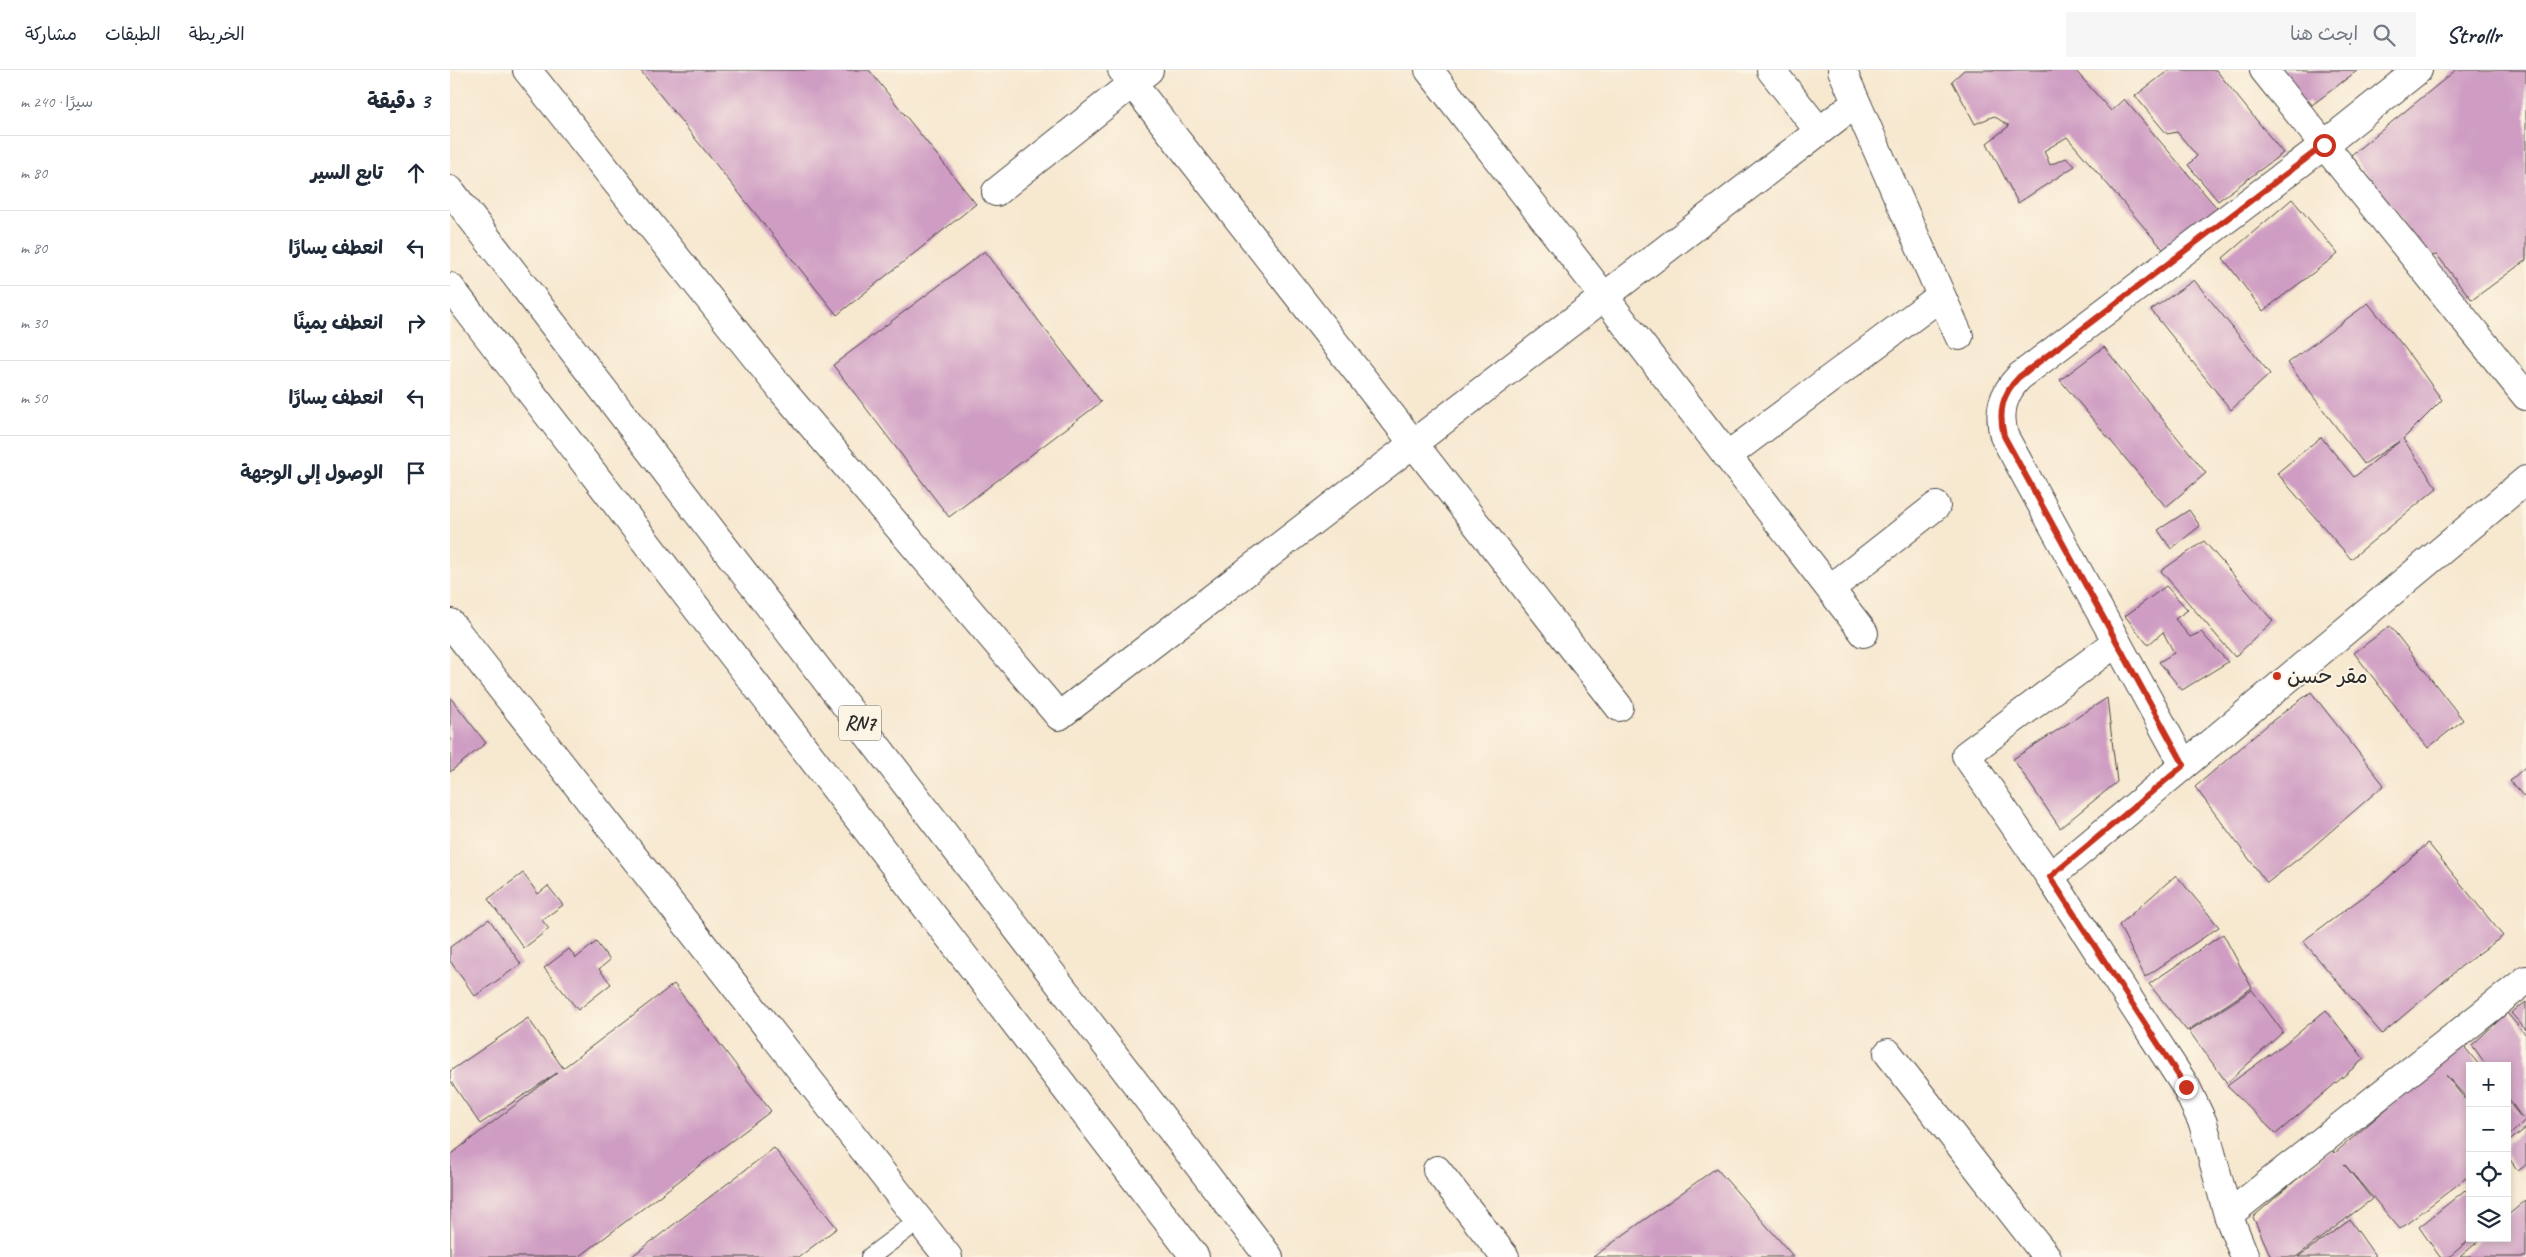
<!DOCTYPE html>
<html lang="ar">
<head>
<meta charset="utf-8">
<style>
  :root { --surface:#fff; --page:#f6f6f7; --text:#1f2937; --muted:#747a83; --line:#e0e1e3 }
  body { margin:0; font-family:Caveat,"Playpen Sans Arabic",sans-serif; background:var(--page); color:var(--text); direction:rtl }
  .controls { position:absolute; right:15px; bottom:15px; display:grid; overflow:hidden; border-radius:0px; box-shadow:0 2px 8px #0003 }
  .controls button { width:45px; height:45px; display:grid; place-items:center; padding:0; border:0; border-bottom:1px solid var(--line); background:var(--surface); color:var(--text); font:25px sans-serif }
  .stop { position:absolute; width:15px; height:15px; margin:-11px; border:4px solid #c8321e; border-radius:50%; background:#fff }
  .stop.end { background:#c8321e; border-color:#fff; box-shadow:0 1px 5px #0008 }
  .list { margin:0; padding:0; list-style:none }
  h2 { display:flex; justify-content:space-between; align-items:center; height:65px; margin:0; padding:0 20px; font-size:21px }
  h2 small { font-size:16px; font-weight:400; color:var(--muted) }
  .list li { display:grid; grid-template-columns:32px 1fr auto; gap:15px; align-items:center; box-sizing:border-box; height:75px; padding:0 20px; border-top:1px solid var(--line) }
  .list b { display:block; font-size:19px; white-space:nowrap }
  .list em { font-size:16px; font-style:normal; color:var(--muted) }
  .icon { flex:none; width:28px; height:28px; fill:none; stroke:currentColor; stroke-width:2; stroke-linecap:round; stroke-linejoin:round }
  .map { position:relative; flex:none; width:2076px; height:1187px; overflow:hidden; direction:ltr }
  header { display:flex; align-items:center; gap:30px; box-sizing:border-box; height:70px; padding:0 25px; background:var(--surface); border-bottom:1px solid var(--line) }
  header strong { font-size:24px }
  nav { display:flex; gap:28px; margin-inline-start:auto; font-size:18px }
  .search { width:350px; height:45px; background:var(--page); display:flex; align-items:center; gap:12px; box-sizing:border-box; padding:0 18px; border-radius:0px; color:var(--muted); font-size:19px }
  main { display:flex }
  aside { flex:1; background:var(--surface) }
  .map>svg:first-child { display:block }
  .building { fill:#cf9dc3 }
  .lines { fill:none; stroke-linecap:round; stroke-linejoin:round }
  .lane-casing { stroke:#4a4744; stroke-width:20 }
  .street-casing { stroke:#4a4744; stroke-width:30 }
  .highway-casing { stroke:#4a4744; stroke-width:30 }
  .lane { stroke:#fff; stroke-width:18 }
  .street { stroke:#fff; stroke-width:28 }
  .highway { stroke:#fff; stroke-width:28 }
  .route { stroke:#c8321e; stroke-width:6 }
  .poi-dot { fill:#c8321e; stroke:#fcf5e5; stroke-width:2 }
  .labels { text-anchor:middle; stroke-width:4; stroke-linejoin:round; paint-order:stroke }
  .shield { fill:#fcf5e5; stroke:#6a6863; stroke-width:1 }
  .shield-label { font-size:20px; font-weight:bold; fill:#2b2b2b }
  .poi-label { font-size:21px; fill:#2b2b2b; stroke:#fcf5e5; text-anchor:start }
</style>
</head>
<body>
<header>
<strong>Strollr</strong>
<div class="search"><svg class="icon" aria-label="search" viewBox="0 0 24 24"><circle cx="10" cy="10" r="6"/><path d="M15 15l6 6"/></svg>ابحث هنا</div>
<nav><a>الخريطة</a><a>الطبقات</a><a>مشاركة</a></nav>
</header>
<main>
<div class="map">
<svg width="2076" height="1187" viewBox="0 0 2076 1187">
  <rect width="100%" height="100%" fill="#fcf5e5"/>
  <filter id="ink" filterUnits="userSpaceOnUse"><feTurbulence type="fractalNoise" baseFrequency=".02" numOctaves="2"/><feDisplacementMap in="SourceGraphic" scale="10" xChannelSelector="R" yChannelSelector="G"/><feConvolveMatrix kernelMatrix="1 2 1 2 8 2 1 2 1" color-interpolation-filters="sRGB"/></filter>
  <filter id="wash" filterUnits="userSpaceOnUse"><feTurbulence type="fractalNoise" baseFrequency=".0096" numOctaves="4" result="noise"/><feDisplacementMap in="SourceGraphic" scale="20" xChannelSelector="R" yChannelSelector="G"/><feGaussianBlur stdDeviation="1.12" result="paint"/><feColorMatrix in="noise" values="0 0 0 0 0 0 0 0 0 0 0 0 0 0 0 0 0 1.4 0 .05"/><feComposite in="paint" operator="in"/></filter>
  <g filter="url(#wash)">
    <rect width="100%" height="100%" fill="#f7e8d0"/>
    <g id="blocks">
      <path class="building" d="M190 0H419L526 134 387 245Z
        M1514 0H1625L1661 41 1674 29 1772 144 1717 184 1617 67 1594 81 1600 95 1616 88 1625 96 1568 133 1537 73 1559 56 1544 46 1525 54 1502 11Z
        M1719 0H1766L1833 83 1768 131 1738 95 1747 86 1727 62 1717 64 1685 26Z
        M1826 0H1908L1862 35 1859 31 1853 35Z
        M2006 0H2076V190L2022 230 1987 185 1979 186 1948 156 1954 152 1901 85Z
        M1842 129 1888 184 1813 241 1773 188Z
        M535 181 651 332 499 447 383 295Z
        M1744 210 1820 304 1781 340 1701 240Z
        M1918 233 1954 277 1992 330 1953 369 1987 418 1901 489 1827 403 1871 367 1904 407 1950 371 1914 394 1838 293Z
        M1654 277 1756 403 1716 437 1610 310Z
        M1739 440 1750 456 1721 479 1708 460Z
        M1754 471 1823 551 1785 587 1711 501Z
        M1716 516 1738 540 1725 549 1740 567 1751 562 1778 592 1732 620 1709 592 1724 583 1713 562 1698 575 1675 546Z
        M1940 556 2013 650 1978 678 1904 583Z
        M1861 622 1934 715 1857 782 1817 813 1745 717 1822 651Z
        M0 627 36 673 0 702Z
        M1657 628 1667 712 1610 758 1563 689Z
        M2076 696V729L2060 711Z
        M1978 773 2053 866 2013 895 1932 964 1853 871 1936 810Z
        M73 803 88 824 98 816 113 835 92 850 99 859 74 878 38 829Z
        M1726 805 1769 857 1695 907 1669 855Z
        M39 849 71 894 25 926 0 891V877Z
        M1773 864 1802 918 1737 961 1699 914Z
        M146 872 160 890 149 899 161 914 128 940 94 898 119 879 126 888Z
        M224 914 321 1041 129 1187H0V1085L107 1003 30 1054 0 1010V1001L78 948 113 998Z
        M1802 920 1833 962 1777 1013 1739 961Z
        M2076 932V960L2061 943Z
        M1876 940 1914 989 1826 1064 1777 1016 1841 969Z
        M2057 943 2076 965V1049L2057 1068V1030L2072 1048 2057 1026V996H2037L2022 975Z
        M2012 974 2030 996H2020V1032L1996 1005 2020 1036V1105L1950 1159 1894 1094 1922 1129 1846 1187H1821L1803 1147 1882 1079 1885 1083Z
        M2076 1058V1095L2068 1101 2057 1085V1073Z
        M324 1078 387 1158 349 1187H181Z
        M1266 1098 1344 1187H1143Z
        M2015 1120 2020 1125V1168H2022L1999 1187H1990L1969 1157Z
        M2076 1130V1187H2010L2032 1168H2057V1146Z
        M1900 1150 1926 1187H1848Z"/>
    </g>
  </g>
  <g filter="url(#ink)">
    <use href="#blocks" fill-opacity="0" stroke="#4a4744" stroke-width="1"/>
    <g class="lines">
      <defs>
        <path id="lane" d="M420 1187 469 1150"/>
        <path id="street" d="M77 0 331 319 609 646 1406 33
          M672 0 1169 637
          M979 0 1414 563
          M1321 0 1369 61
          M1392 0 1509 266
          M1814 0 2076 326
          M546 122 699 0
          M1277 386 1491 226
          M1380 519 1486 436
          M0 553 498 1187
          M1667 572 1516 685 1600 807 1736 1017 1753 1053 1778 1145 1795 1187
          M1734 695 1554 366C1548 342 1552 325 1569 307L1874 75 1968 0
          M1600 807 2076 410
          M1438 983 1597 1187
          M987 1100 1055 1187
          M1778 1145 2076 910"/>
        <path id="highway" d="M0 120 819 1187
          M0 217 745 1187"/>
      </defs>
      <use href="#lane" class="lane-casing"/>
      <use href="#street" class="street-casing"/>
      <use href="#highway" class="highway-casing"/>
      <use href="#lane" class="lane"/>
      <use href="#street" class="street"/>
      <use href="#highway" class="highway"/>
    </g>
  </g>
  <g class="lines" filter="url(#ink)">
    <path class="route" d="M1736 1017 1600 807 1734 695 1554 366C1548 342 1552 324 1569 307L1874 75"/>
  </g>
  <circle class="poi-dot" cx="1827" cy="606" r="5"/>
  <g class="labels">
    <rect class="shield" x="389" y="635.5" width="42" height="35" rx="4"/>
    <g class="shield-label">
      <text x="410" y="660">RN7</text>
    </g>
    <g class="poi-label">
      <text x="1837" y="613">مقر حسن</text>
    </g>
  </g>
</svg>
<div class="controls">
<button>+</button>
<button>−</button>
<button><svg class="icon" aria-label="locate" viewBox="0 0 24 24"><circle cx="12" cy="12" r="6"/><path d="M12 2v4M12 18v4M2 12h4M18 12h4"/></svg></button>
<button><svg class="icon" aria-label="layers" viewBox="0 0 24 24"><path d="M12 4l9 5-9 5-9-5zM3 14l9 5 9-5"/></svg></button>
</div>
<div class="stop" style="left:1874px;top:75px"></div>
<div class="stop end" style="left:1736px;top:1017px"></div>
</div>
<aside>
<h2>3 دقيقة<small>سيرًا · 240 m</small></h2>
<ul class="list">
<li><svg class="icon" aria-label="ahead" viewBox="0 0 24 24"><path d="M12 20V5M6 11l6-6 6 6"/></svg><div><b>تابع السير</b></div><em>80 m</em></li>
<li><svg class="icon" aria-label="left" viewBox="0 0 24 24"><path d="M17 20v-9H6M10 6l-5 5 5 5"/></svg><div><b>انعطف يسارًا</b></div><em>80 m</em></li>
<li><svg class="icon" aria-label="right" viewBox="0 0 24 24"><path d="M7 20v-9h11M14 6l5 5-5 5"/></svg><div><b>انعطف يمينًا</b></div><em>30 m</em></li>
<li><svg class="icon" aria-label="left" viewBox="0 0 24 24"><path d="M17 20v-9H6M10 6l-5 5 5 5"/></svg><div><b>انعطف يسارًا</b></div><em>50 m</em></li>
<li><svg class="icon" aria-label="arrive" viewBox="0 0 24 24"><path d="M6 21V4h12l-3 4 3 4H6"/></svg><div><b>الوصول إلى الوجهة</b></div></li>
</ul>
</aside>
</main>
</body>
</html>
